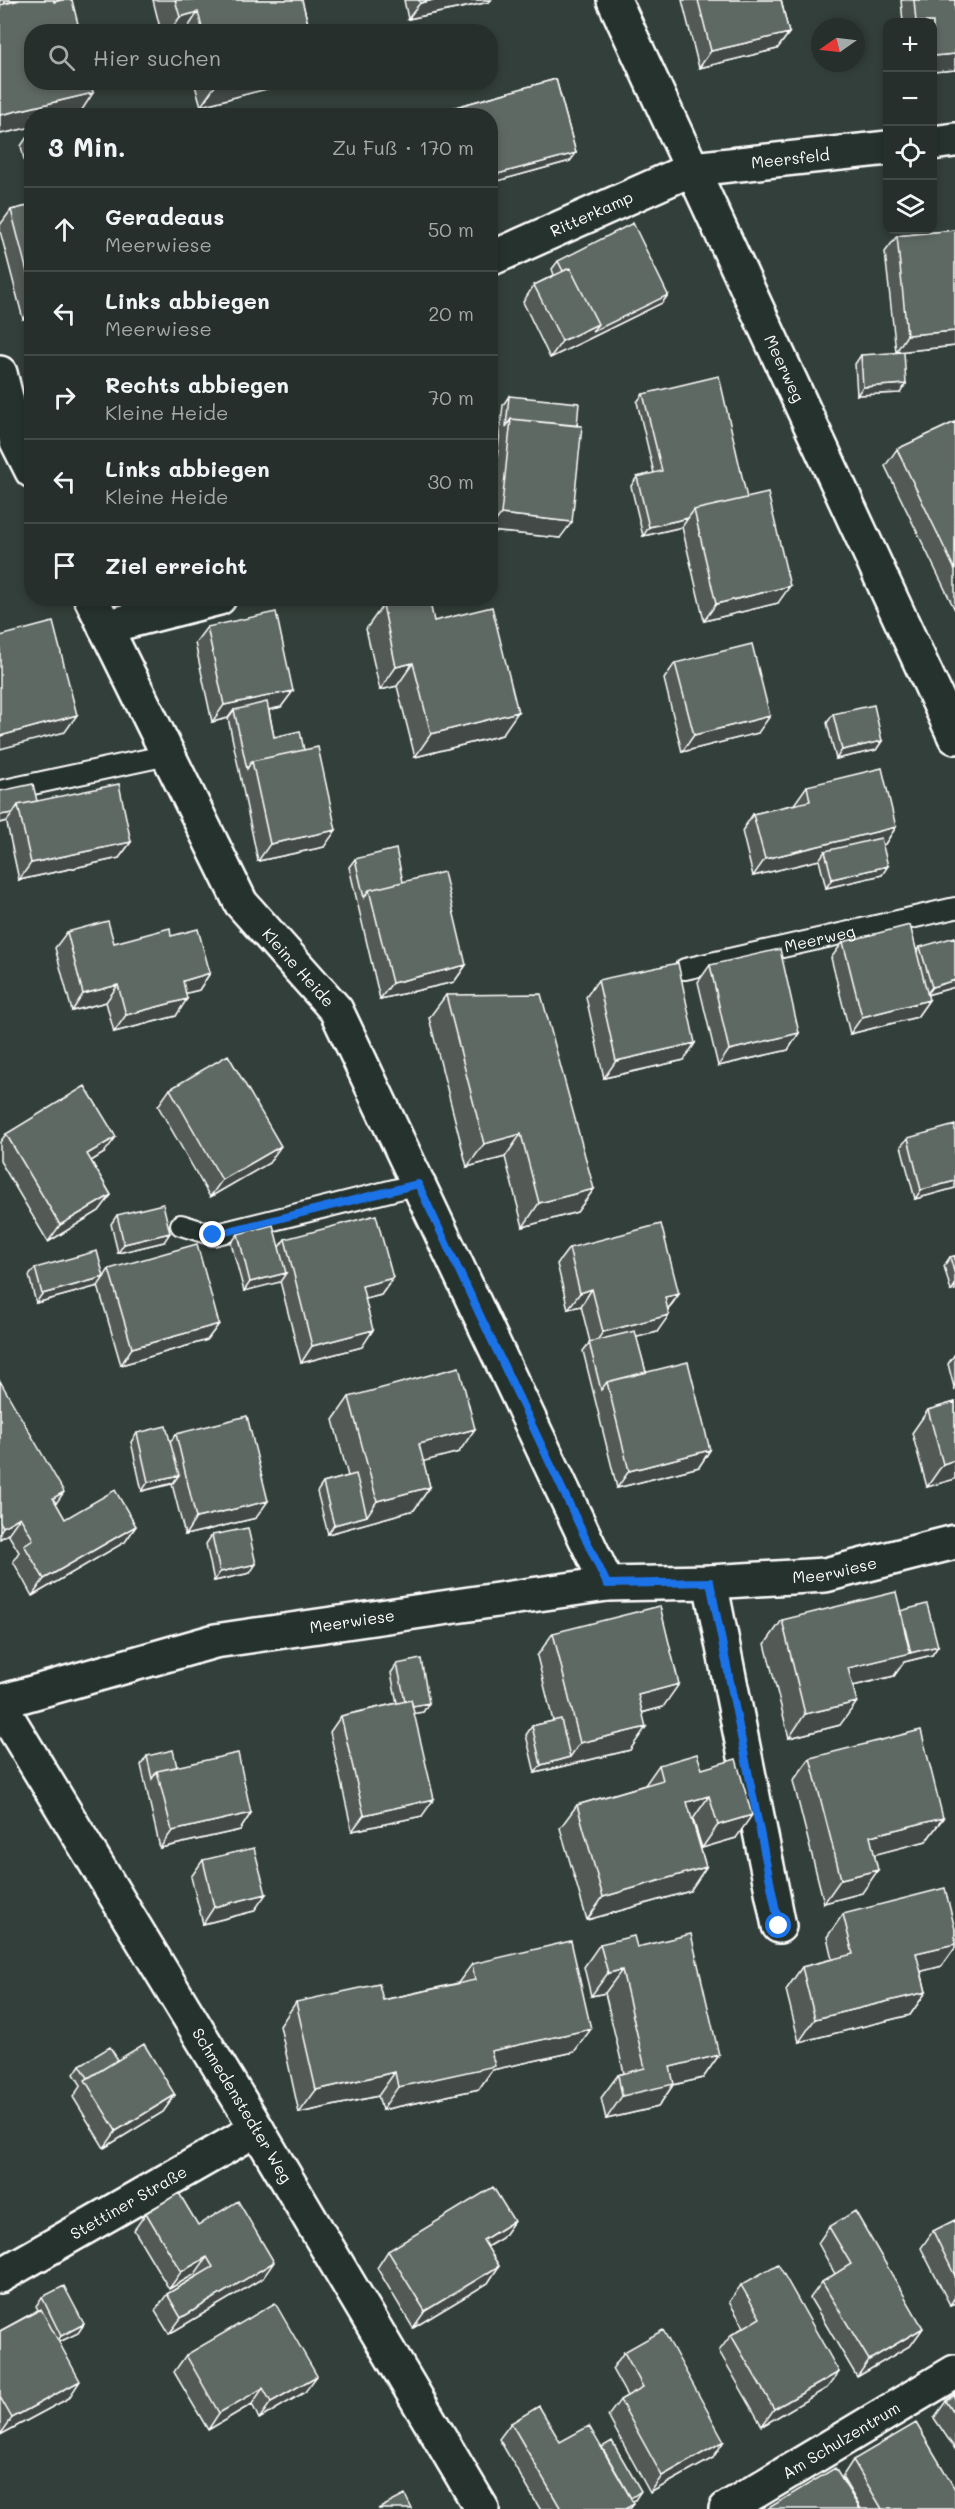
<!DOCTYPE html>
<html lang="de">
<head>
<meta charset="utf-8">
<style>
  :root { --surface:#262f2c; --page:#323b38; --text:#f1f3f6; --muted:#a4a9a9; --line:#424a48 }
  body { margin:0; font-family:Mali,sans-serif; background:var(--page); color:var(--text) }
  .controls { position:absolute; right:18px; top:18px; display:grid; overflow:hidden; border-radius:12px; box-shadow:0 3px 9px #0003 }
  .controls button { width:54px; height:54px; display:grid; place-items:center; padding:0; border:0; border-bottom:2px solid var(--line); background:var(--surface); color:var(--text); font:30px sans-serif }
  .compass { position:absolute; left:811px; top:18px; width:54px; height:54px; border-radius:50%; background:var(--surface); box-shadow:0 3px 9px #0003; rotate:256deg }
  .stop { position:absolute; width:18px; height:18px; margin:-14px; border:4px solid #1a73e8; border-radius:50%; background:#fff }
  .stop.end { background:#1a73e8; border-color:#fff; box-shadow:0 2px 6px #0008 }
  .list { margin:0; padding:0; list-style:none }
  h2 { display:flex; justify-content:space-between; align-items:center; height:78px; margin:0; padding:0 24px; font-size:26px }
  h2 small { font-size:20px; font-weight:400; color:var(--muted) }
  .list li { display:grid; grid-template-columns:39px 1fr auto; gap:18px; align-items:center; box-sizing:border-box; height:84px; padding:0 24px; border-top:2px solid var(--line) }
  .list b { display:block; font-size:22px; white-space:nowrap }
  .list p { margin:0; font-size:20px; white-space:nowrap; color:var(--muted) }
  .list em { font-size:20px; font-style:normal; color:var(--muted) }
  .icon { flex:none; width:33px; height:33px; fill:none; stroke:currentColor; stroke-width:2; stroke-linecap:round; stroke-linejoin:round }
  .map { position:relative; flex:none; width:955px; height:2509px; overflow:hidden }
  .search { position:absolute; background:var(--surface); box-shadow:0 3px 9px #0003; left:24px; top:24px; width:474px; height:66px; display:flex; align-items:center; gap:15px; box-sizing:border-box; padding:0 21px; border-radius:24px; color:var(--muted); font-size:22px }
  .panel { position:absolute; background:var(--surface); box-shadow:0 3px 9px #0003; left:24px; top:108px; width:474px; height:498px; border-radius:24px }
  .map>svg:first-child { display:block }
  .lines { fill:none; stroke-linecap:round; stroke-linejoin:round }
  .service-casing { stroke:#fff; stroke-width:24 }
  .minor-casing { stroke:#fff; stroke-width:38 }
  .service { stroke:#26332d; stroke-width:20 }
  .minor { stroke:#26332d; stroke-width:33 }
  .wall { fill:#525a56; stroke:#fff; stroke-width:1.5 }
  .shaded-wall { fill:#424a46; stroke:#fff; stroke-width:1.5 }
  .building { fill:#5f6964; stroke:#fff; stroke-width:1.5 }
  .route { stroke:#1a73e8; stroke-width:8 }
  .labels { text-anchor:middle; stroke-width:6; stroke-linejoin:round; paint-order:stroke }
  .street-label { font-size:16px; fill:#fff; stroke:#26332d }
</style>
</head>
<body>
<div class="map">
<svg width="955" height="2509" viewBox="0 0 955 2509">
  <rect width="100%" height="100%" fill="#333f3a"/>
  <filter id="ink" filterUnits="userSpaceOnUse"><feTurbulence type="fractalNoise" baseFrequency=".0167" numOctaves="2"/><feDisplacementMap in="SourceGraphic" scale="12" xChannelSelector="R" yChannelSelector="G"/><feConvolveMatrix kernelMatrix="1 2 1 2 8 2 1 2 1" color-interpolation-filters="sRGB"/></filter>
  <g filter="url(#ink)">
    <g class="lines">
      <defs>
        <g id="service">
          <path d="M0 791 168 755"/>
          <path id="s1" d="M685 969 955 908"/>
          <path d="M181 1225 213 1235 418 1184"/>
        </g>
        <g id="minor">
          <path id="s2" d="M614 0 955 737"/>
          <path d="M932 143 955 140"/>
          <path id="s3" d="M490 259 692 169 888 148"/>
          <path d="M0 373 16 439 32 471"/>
          <path id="s4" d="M91 598 241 903 336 1010 607 1584"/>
          <path d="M105 627 219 598"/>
          <path d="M710 1582 779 1926"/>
          <path id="s5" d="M0 1702 215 1641 607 1584 710 1582 825 1575 955 1542"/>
          <path id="s6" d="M0 1705 257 2129 482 2509"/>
          <path id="s7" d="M0 2276 257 2129"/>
          <path id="s8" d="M726 2509 955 2372"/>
        </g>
      </defs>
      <use href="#service" class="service-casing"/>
      <use href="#minor" class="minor-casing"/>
      <use href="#service" class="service"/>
      <use href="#minor" class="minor"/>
    </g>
    <path class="wall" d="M0 0H72L32 116V127L0 134Z
      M153 0H302L310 32H161Z
      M404 0H491L489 2 408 19Z
      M682 0H781L789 33 777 49 699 68Z
      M901 0H955V70L933 72V22H903Z
      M556 79 576 153 570 161 490 183V116H447L452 108Z
      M194 82H293L201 106Z
      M32 136V181L29 182 21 146 27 137Z
      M32 205V317L23 319 0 231V225L11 210Z
      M955 230V346L896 352 885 252 897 236Z
      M558 261 668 295 662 303 550 358 523 302 534 285 554 275 552 269Z
      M861 355 900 393 857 395 855 364Z
      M643 394 747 498 778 603 704 621 682 527 643 536 631 486 637 477 654 473 637 402Z
      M509 396 560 538 490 531V519L503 405Z
      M955 422V610L885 466 897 449Z
      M383 605 502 735 415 757 397 686 380 690 366 629Z
      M207 627 293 691 281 707 269 710 274 737 324 847 258 861 228 718 212 722 195 643Z
      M675 663 758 733 682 752 664 679Z
      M833 714 882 741 876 750 836 759 827 723Z
      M807 786 896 827 885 844 883 845 882 875 826 888 819 860 753 876 742 831 753 814 795 804V803Z
      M0 791 37 801 131 842 119 858 19 880Z
      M355 859 403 882 466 965 454 982 380 999 349 867Z
      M67 932 114 943 171 936 210 973 199 990 186 993 176 1016 114 1032 106 1002 72 1011 55 948Z
      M843 942 917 952 920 947 955 987 927 995 929 1000 917 1017 850 1034 831 958Z
      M710 965 799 1033 788 1050 718 1066 698 982Z
      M598 980 695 1043 684 1060 604 1078 586 997Z
      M446 995 594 1189 577 1212 523 1227 505 1157 467 1167 429 1018Z
      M170 1089 269 1163 210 1197 158 1106Z
      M6 1134 104 1153 91 1161 111 1195 99 1211 48 1242 0 1161V1142Z
      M908 1138 955 1188 915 1199 901 1146Z
      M117 1215 164 1242 118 1253 111 1224Z
      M238 1234 279 1247 285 1239 393 1278 381 1295 365 1299 362 1347 301 1363 280 1281 244 1291 231 1243Z
      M569 1248 679 1294 668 1310 657 1332 636 1337 646 1372 710 1450 699 1467 617 1488 583 1351 590 1342 581 1306 568 1309 557 1264Z
      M955 1256V1290L951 1291 944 1266 950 1257Z
      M35 1268 104 1277 109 1269 219 1324 207 1340 121 1365 98 1286 36 1303 29 1276Z
      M955 1354V1391L948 1364Z
      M0 1381 56 1503 65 1519 136 1526 125 1542 32 1596 13 1561 19 1552 8 1534 0 1539Z
      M349 1397 459 1452 423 1461 430 1487 414 1510 328 1534 317 1492 323 1483 348 1476 333 1420Z
      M955 1402V1479L927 1487 912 1433 928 1410Z
      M137 1433 170 1442 176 1434 256 1518 185 1535 172 1484 142 1491 131 1442Z
      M212 1535 250 1573 214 1581 206 1544Z
      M900 1611 938 1646 932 1655 904 1662 894 1676 853 1686 840 1725 789 1738 765 1644 782 1620Z
      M553 1633 663 1707 642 1713 630 1750 535 1773 526 1735 532 1726 553 1721 537 1656Z
      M397 1664 429 1703 423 1712 414 1713 422 1816 352 1831 330 1732 341 1716 397 1703 391 1673Z
      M147 1756 177 1767 251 1813 240 1830 160 1848 141 1765Z
      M810 1758 943 1818 926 1841 875 1854 862 1893 824 1903 793 1781Z
      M659 1765 702 1769 736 1838 702 1848 693 1819H692L706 1867 690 1891 587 1920 560 1828 577 1805 645 1785Z
      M203 1860 254 1911 203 1924 191 1877Z
      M843 1914 955 1929V1948L942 1966 921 1971 926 1992 910 2015 799 2042 786 1990 802 1967 832 1959 827 1937Z
      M600 1944 637 1947 719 2055 703 2078 673 2085 658 2107 606 2119 601 2098 618 2075 624 2073 605 1993 591 1996 584 1967Z
      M472 1964 574 2052 492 2070 479 2089 382 2110 378 2096 299 2113 280 2026 296 2002 383 2000 458 1983Z
      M118 2060 175 2095 163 2112 104 2148 73 2097 81 2085 74 2074 80 2065Z
      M146 2213 198 2225 263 2278 169 2334 155 2311 167 2294 197 2276 195 2274 169 2289 134 2230Z
      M955 2220V2303L950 2305 921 2248 933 2231Z
      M514 2221 502 2238 487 2247 499 2266 488 2283 413 2328 377 2268 388 2251Z
      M829 2227 923 2328 911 2345 857 2377 810 2298 822 2282 835 2274 818 2243Z
      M741 2285 839 2372 827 2388 762 2426 719 2351 731 2335 744 2327 729 2302Z
      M42 2297 84 2324 78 2333 59 2342 69 2398 0 2435V2331L38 2310 36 2306Z
      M624 2352 713 2458 650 2493 608 2416 620 2400 627 2396 612 2369Z
      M186 2355 305 2392 259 2419 252 2404 208 2430 174 2372Z
      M955 2395V2449L934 2418 946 2401Z
      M511 2423 560 2442 602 2447 635 2500 633 2501 634 2504 630 2509H540L499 2439Z
      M853 2460 955 2509H861L842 2477Z"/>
    <path class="shaded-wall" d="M433 0H491L489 2 408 19 420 3Z
      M198 12 185 32H169L180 17Z
      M789 33 777 49 699 68 711 51Z
      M955 54V70L933 72V56Z
      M219 82H293L201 106 217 83Z
      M93 93 78 116H32V127L0 134V115Z
      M576 153 570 161 490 183V176Z
      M668 295 662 303 550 358 562 341 598 324Z
      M32 307V317L23 319Z
      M955 331V346L896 352 907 335Z
      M906 384 900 393 857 395 863 387Z
      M501 514 572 522 560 538 490 531V529Z
      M688 518 682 527 643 536 649 527Z
      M790 586 778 603 704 621 716 604Z
      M413 663 397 686 380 690 396 667Z
      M293 691 281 707 236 717 234 710 228 718 212 722 224 705Z
      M518 712 502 735 415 757 431 734Z
      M77 715 65 732 0 749V736Z
      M770 716 758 733 682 752 694 735Z
      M882 741 876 750 836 759 842 750Z
      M13 813 7 821 0 823V815Z
      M896 827 885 844 827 858 825 851 819 860 753 876 765 859Z
      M336 830 324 847 258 861 270 844Z
      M131 842 119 858 19 880 31 863Z
      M888 866 882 875 826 888 832 879Z
      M466 965 454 982 380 999 392 983Z
      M210 973 199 990 171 997 183 981Z
      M955 980V987L926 995 932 987Z
      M118 985 106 1002 72 1011 83 994Z
      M187 999 176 1016 114 1032 126 1015Z
      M929 1000 917 1017 850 1034 862 1017Z
      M799 1033 788 1050 718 1066 729 1050Z
      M695 1043 684 1060 604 1078 616 1061Z
      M521 1134 505 1157 467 1167 484 1144Z
      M116 1137 104 1153 75 1171 87 1154Z
      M281 1146 269 1163 210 1197 222 1180Z
      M955 1181V1188L915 1199 921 1190Z
      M594 1189 577 1212 523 1227 539 1203Z
      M111 1195 99 1211 48 1242 60 1225Z
      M170 1233 164 1242 118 1253 124 1244Z
      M286 1273 280 1282 244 1291 250 1282Z
      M104 1277 98 1286 36 1303 42 1294Z
      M393 1278 381 1295 351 1303 362 1286Z
      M955 1285V1290L951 1291Z
      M592 1289 581 1306 568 1309 580 1293Z
      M679 1294 667 1310 665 1297Z
      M669 1315 657 1332 591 1349 603 1332Z
      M219 1324 207 1340 121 1365 132 1348Z
      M373 1330 362 1347 301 1363 312 1346Z
      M475 1429 459 1452 402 1467 419 1444Z
      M710 1450 699 1467 617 1488 629 1471Z
      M955 1460V1479L927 1487 943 1464Z
      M179 1475 173 1483 142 1491 148 1482Z
      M430 1487 414 1510 328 1534 334 1525 367 1516 377 1501Z
      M64 1492 52 1509 53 1498Z
      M268 1501 256 1518 185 1535 196 1518Z
      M20 1517 8 1534 0 1539V1532L3 1527Z
      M136 1526 125 1542 32 1596 44 1579Z
      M256 1564 250 1573 214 1581 220 1572Z
      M938 1646 932 1655 904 1662 894 1676 832 1691 848 1668Z
      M679 1684 663 1707 622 1718 638 1695Z
      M857 1702 840 1725 789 1738 805 1714Z
      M429 1703 423 1712 400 1716 406 1707Z
      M646 1727 630 1750 535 1773 541 1765 570 1757 580 1743Z
      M709 1796 693 1819 671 1825 687 1802Z
      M434 1799 422 1816 352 1831 364 1815Z
      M251 1813 240 1830 160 1848 172 1831Z
      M752 1815 736 1838 702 1848 718 1825Z
      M943 1818 926 1841 854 1860 870 1836Z
      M706 1867 690 1891 587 1920 603 1897Z
      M878 1870 862 1893 824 1903 841 1879Z
      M266 1894 254 1911 203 1924 214 1907Z
      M955 1944V1948L942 1966 900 1977 916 1953Z
      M622 1970 605 1993 591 1996 608 1973Z
      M926 1992 910 2015 799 2042 815 2019Z
      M591 2029 574 2052 492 2070 479 2089 382 2110 398 2087 491 2051Z
      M719 2055 703 2078 673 2085 658 2107 606 2119 622 2096 670 2067Z
      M395 2072 378 2096 299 2113 316 2090Z
      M175 2095 163 2112 104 2148 116 2131Z
      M514 2221 502 2238 471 2256 483 2240Z
      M207 2257 195 2274 169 2289 181 2272Z
      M274 2262 263 2278 169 2334 181 2318Z
      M499 2266 488 2283 413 2328 425 2311Z
      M955 2297V2303L950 2305Z
      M84 2324 78 2333 55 2344 61 2336Z
      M923 2328 911 2345 857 2377 869 2360Z
      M839 2372 827 2388 762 2426 774 2409Z
      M317 2376 305 2392 259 2419 271 2402Z
      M80 2381 69 2398 0 2435 12 2418Z
      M263 2388 252 2404 208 2430 219 2413Z
      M724 2441 713 2458 650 2493 662 2476Z
      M641 2491 635 2500 620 2509 623 2502Z"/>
    <path class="building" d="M4 0H20L5 3Z
      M20 0H54V2L62 0H72L80 32H32V82H91L93 93 0 115V5Z
      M175 0H302L310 32H203L198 12 180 17Z
      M419 0H433L420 3Z
      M698 0H781L789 33 711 51Z
      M914 0H955V54L933 56V22H916Z
      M556 79 576 153 490 176V116H454L452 108Z
      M32 136V159L27 137Z
      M32 205V291L11 210Z
      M633 223 668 295 592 332 598 324 570 268 563 271 558 261Z
      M955 230V331L907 335 897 236Z
      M570 268 598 324 562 341 534 285Z
      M904 352 906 384 863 387 861 355Z
      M719 376 747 498 694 510 688 518 649 527 637 477 662 471 643 394Z
      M509 396 579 403 577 426 511 419 506 427Z
      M511 419 582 426 572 522 501 514Z
      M955 422V570L897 449Z
      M768 493 790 586 716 604 694 510Z
      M414 598H429L434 621 492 607 518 712 431 734 413 663 396 667 383 605Z
      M276 612 293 691 224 705 207 627Z
      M53 622 77 715 0 736V636Z
      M752 644 770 716 694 735 675 663Z
      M267 702 274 737 300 731 304 750 252 761 247 769 234 710Z
      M874 705 882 741 842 750 833 714Z
      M318 747 336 830 270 844 252 761Z
      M882 768 896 827 765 859 753 814 810 801 807 786Z
      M33 784 37 801 18 805 13 813 0 815V791Z
      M119 784 131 842 31 863 18 805Z
      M881 838 888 866 832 879 825 851Z
      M396 849 403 882 369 890 364 898 355 859Z
      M444 872 466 965 392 983 369 890Z
      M108 921 114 943 170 928 171 936 198 929 210 973 183 981 187 999 126 1015 118 985 83 994 67 932Z
      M910 925 929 1000 862 1017 843 942Z
      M955 937V980L932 987 920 947Z
      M780 949 799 1033 729 1050 710 965Z
      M678 963 695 1043 616 1061 598 980Z
      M541 994 594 1189 539 1203 521 1134 484 1144 446 995Z
      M228 1055 281 1146 222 1180 170 1089Z
      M85 1086 116 1137 87 1154 111 1195 60 1225 6 1134Z
      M955 1125V1181L921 1190 908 1138Z
      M163 1204 170 1233 124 1244 117 1215Z
      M376 1215 393 1278 362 1286 373 1330 312 1346 285 1239Z
      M661 1224 679 1294 665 1297 669 1315 603 1332 592 1289 580 1293 569 1248Z
      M273 1225 286 1273 250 1282 238 1234Z
      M197 1244 219 1324 132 1348 109 1269Z
      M97 1251 104 1277 42 1294 35 1268Z
      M955 1256V1275L950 1257Z
      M635 1331 646 1372 607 1382 601 1390 589 1342Z
      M688 1362 710 1450 629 1471 607 1382Z
      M459 1367 475 1429 419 1444 430 1487 377 1501 349 1397Z
      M0 1381 64 1492 53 1498 65 1519 115 1490 136 1526 44 1579 24 1545 33 1539 20 1517 3 1527 0 1522Z
      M955 1402V1460L943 1464 928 1410Z
      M247 1416 268 1501 196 1518 176 1434Z
      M166 1426 179 1475 148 1482 137 1433Z
      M356 1474 367 1516 334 1525 323 1483Z
      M248 1528 256 1564 220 1572 212 1535Z
      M896 1592 911 1653 848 1668 857 1702 805 1714 782 1620Z
      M927 1604 938 1646 910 1653 900 1611Z
      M660 1606 679 1684 638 1695 646 1727 580 1743 553 1633Z
      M421 1659 429 1703 413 1706 411 1700 405 1701 397 1664Z
      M411 1700 434 1799 364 1815 341 1716Z
      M561 1719 570 1757 541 1765 532 1726Z
      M921 1730 943 1818 870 1836 878 1870 841 1879 810 1758Z
      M173 1750 177 1767 157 1771 152 1779 147 1756Z
      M238 1753 251 1813 172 1831 157 1771Z
      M697 1754 702 1769 736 1759 752 1815 718 1825 709 1796 687 1802 706 1867 603 1897 577 1805 663 1780 659 1765Z
      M254 1848 266 1894 214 1907 203 1860Z
      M945 1888 955 1929V1944L916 1953 926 1992 815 2019 802 1967 853 1954 843 1914Z
      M691 1934 719 2055 670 2067 674 2084 622 2096 618 2075 645 2068 622 1970 608 1973 600 1944 634 1936 637 1947Z
      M571 1941 591 2029 491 2051 495 2066 398 2087 395 2072 316 2090 296 2002 379 1984 383 2000 475 1980 472 1964Z
      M144 2044 175 2095 116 2131 85 2080Z
      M110 2047 118 2060 88 2078 80 2065Z
      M493 2187 514 2221 483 2240 499 2266 425 2311 388 2251Z
      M179 2193 198 2225 238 2201 274 2262 181 2318 167 2294 213 2267 207 2257 181 2272 146 2213Z
      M855 2211 923 2328 869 2360 822 2282 851 2264 829 2227Z
      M955 2220V2276L933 2231Z
      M778 2264 839 2372 774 2409 731 2335 760 2318 741 2285Z
      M64 2286 84 2324 61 2336 42 2297Z
      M275 2303 317 2376 271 2402 263 2388 219 2413 186 2355Z
      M41 2309 80 2381 12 2418 0 2397V2331Z
      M663 2330 724 2441 662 2476 620 2400 643 2387 624 2352Z
      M955 2395V2415L946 2401Z
      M539 2406 560 2442 589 2426 634 2504 625 2509H561L511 2423Z
      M916 2423 955 2489V2509H882L853 2460Z
      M612 2441 641 2491 631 2498 602 2447Z
      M835 2468 860 2509H767Z
      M405 2495 412 2509H378Z"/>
  </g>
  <g class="lines" filter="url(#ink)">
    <path class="route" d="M213 1235 418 1184 607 1584 710 1582 779 1926"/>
  </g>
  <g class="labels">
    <g class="street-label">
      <text dy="6" stroke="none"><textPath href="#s3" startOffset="320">Meersfeld</textPath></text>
      <text dy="6" stroke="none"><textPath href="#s3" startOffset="111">Ritterkamp</textPath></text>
      <text dy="6" stroke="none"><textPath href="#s2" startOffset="406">Meerweg</textPath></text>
      <text dy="6" stroke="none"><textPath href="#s1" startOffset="138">Meerweg</textPath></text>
      <text dy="6" stroke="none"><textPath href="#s4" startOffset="426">Kleine Heide</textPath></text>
      <text dy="6" stroke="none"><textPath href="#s5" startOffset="848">Meerwiese</textPath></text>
      <text dy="6" stroke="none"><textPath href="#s5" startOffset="362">Meerwiese</textPath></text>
      <text dy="6" stroke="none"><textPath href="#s6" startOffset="468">Schmedenstedter Weg</textPath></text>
      <text dy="6" stroke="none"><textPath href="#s7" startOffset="148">Stettiner Straße</textPath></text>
      <text dy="6" stroke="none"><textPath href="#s8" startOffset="134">Am Schulzentrum</textPath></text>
    </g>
  </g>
</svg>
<div class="controls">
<button>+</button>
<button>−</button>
<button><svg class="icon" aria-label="locate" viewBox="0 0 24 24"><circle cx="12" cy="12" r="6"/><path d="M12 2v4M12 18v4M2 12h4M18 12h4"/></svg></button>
<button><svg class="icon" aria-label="layers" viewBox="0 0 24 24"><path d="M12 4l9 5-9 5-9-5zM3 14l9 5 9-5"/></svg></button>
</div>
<svg class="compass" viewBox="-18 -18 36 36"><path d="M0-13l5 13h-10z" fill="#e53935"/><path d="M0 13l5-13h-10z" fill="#a4a9a9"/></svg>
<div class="stop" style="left:779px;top:1926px"></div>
<div class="stop end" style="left:213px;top:1235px"></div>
<div class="search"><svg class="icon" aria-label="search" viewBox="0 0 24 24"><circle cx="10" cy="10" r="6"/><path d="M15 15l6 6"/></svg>Hier suchen</div>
<section class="panel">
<h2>3 Min.<small>Zu Fuß · 170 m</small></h2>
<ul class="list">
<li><svg class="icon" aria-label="ahead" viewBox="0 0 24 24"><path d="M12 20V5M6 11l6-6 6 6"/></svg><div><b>Geradeaus</b><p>Meerwiese</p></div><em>50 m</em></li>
<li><svg class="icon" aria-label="left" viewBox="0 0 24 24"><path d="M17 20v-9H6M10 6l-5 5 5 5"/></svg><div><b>Links abbiegen</b><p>Meerwiese</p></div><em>20 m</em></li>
<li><svg class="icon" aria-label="right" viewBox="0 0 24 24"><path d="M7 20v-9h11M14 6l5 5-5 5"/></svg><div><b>Rechts abbiegen</b><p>Kleine Heide</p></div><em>70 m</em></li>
<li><svg class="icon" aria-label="left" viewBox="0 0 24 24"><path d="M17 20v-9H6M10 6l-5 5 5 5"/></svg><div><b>Links abbiegen</b><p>Kleine Heide</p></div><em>30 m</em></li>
<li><svg class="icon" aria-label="arrive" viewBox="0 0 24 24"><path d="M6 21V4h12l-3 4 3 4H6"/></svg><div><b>Ziel erreicht</b></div></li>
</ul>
</section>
</div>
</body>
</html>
